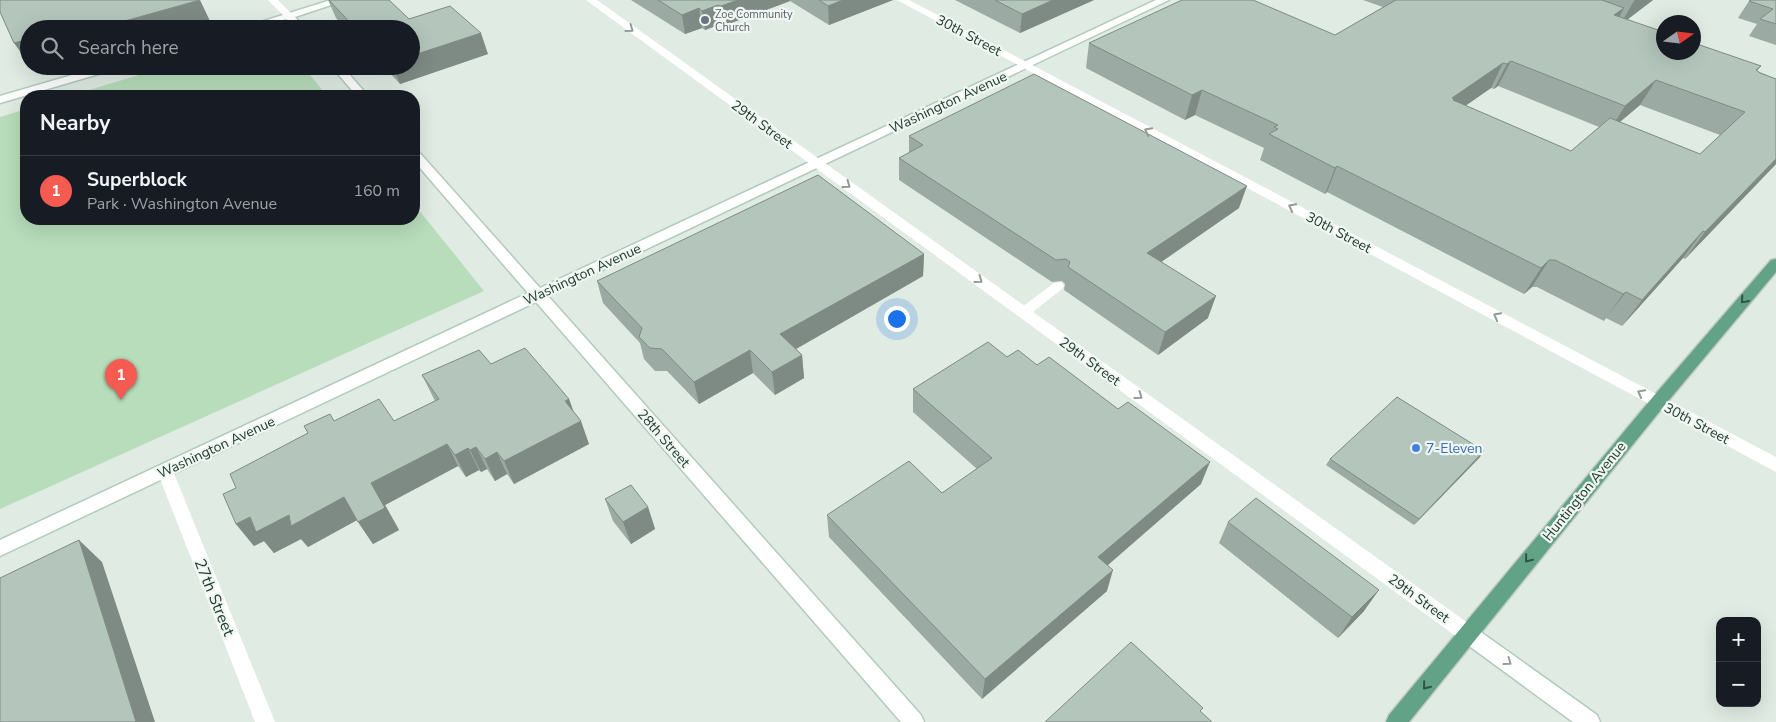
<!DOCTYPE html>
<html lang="en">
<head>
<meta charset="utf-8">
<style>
  :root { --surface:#171b24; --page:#242831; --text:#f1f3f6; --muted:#9ea1a6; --line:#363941; --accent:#f65b52 }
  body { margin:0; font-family:"Nunito Sans",sans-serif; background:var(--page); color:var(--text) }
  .controls { position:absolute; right:15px; bottom:15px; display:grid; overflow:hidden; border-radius:10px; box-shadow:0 5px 20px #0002 }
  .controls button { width:45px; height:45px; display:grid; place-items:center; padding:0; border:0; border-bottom:1px solid var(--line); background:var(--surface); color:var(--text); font:25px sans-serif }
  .compass { position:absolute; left:1656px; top:15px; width:45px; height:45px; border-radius:50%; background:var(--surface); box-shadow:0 5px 20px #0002; rotate:76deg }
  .you { position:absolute; left:896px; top:318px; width:18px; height:18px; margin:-12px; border:4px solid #fff; border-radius:50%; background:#1a73e8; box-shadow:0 0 0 8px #1a73e833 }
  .badge { display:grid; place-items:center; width:32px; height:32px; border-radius:50%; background:var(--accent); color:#fff; font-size:16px; font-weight:700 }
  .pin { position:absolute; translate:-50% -41px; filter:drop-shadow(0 1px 2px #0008) }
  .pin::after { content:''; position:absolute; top:26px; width:18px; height:15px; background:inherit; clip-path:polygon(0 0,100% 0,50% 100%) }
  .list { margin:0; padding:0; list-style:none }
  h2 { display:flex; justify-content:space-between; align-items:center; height:65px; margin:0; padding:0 20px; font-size:21px }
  h2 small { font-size:16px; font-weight:400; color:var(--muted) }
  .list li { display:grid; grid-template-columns:32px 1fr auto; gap:15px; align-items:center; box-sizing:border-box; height:70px; padding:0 20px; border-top:1px solid var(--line) }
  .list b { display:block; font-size:19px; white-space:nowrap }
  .list p { margin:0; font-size:16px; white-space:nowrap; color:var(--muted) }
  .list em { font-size:16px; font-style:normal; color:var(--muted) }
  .icon { flex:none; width:28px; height:28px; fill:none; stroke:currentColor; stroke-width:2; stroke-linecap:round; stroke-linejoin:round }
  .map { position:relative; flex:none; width:1776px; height:722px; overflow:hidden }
  .search { position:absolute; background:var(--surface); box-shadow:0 5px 20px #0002; left:20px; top:20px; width:400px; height:55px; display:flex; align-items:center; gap:12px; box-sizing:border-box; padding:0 18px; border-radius:28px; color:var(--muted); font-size:19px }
  .panel { position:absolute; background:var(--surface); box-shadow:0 5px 20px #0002; left:20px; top:90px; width:400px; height:135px; border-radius:20px }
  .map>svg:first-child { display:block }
  .green { fill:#b7ddba }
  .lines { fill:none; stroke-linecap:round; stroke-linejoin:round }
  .secondary-casing { stroke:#b2cbbd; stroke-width:3 }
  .primary-casing { stroke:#c1c8c5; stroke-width:3 }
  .lane { fill:#fff; fill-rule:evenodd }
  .street { fill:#fff; fill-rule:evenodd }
  .secondary { fill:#fff; fill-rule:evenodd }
  .primary { fill:#62a286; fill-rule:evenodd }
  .wall { fill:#9baaa2; fill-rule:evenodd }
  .shaded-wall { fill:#7e8b84 }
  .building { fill:#b4c6bc; stroke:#7e8b84; fill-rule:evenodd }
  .oneway { stroke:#909d97 }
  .oneway2 { stroke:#305545 }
  .worship-dot { fill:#6b7280; stroke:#f0f7f2; stroke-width:2 }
  .shop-dot { fill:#3f7fe0; stroke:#f0f7f2; stroke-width:2 }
  .labels { text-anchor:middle; stroke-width:4.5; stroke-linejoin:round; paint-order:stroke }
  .far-worship-label { font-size:11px; fill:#5b616d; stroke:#f0f7f2; text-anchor:start }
  .street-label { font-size:14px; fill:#203b2f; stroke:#f0f7f2 }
  .shop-label { font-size:14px; fill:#366cbe; stroke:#f0f7f2; text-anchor:start }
  .near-street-label { font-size:16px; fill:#203b2f; stroke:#f0f7f2 }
</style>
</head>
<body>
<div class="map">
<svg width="1776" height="722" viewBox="0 0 1776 722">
  <rect width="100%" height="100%" fill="#dfebe3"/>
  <path class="green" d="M169 66H303L327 96H69Z
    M26 109V219H414V204L484 291 0 509V117Z"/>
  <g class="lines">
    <defs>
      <path id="secondary" d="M331 0H346L295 17 305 29H294L286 19 255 29H238Z
        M1156 0H1169L548 296 921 715 924 722H901L536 302 0 556V540L528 293 414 161V150L418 151 540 288Z
        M103 66H120L119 68 0 103V96Z
        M331 66H342L368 96H357Z
        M1468 625 1475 628 1597 715 1600 722H1573L1461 640 1458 634 1461 628Z"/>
      <path id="primary" d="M1776 259V272L1664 406 1409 722H1386L1389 715 1652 398 1771 260Z"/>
    </defs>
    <use href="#secondary" class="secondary-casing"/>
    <use href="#primary" class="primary-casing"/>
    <path class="lane" d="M1058 282 1062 283 1064 286 1062 289 1028 316H1018L1016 313 1018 310 1054 283Z"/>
    <path class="street" d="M268 0H278L293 15 288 18 285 17Z
      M586 0H597L1475 628 1478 634 1475 640 1468 643 1461 640Z
      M897 0H909L1776 457V472Z
      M165 464 171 466 173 471 275 722H255L157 471 159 466Z"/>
    <use href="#secondary" class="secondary"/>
    <use href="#primary" class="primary"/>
  </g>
  <path class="wall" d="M328 0H389L409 19 488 54 400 84 387 70 385 71 380 66H411V29H345L336 18Z
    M631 0H893L829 25 790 1 723 26 721 24 705 30 702 28 685 34Z
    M955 0H1094L1020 33Z
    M1363 0H1653L1627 20 1761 66 1757 71 1776 79V164L1685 259 1683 258 1622 326 1606 318 1604 321 1537 287H1532L1524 294 1327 192 1325 194 1260 160 1264 148 1195 115 1185 120 1086 68 1089 43 1335 35 1383 7ZM1498 86 1599 127 1571 151 1465 106 1491 88 1494 89ZM1640 105 1720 135 1700 154 1620 122Z
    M1776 0V45L1749 36 1757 24 1738 18 1749 1Z
    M909 136 1239 208 1161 262 1208 318 1158 355 1064 290 1065 284 1062 281 1052 282 899 180V158L909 153Z
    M924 254 923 276 796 349 802 355 804 378 775 395 753 373 699 404 667 371H655L644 359 640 343 603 303 597 281Z
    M1007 357 1037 365 1201 484 1107 565V591L982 699 829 537 827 515 942 493 977 469 913 412V389Z
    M491 364 569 399 573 411 589 444 514 484 507 474 495 481 487 469 481 472 479 470 466 477 458 466 385 505 399 530 373 544 357 520 308 547 301 539 274 553 264 541 254 546 236 524V488L308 433 334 421H394L435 401 422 375Z
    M1480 457 1414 525 1326 465 1330 459Z
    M605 499 648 507 655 529 631 544 613 521Z
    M1228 522 1364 611 1338 638 1219 543Z"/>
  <path class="shaded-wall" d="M200 0 210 21 182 29H96Z
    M738 0H790V1L723 26 721 6Z
    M843 0H893L829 25 828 6Z
    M1053 0H1094L1020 33 1022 14Z
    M1635 0H1653L1620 25 1634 1Z
    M718 5 721 24 705 30 702 11Z
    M699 8 702 28 685 34 682 15Z
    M1624 8 1611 32 1614 15Z
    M481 33 488 54 400 84 393 66H411V56Z
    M29 39V64L14 43Z
    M1511 61 1498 86 1494 89 1507 64Z
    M1503 63 1491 88 1445 120 1452 98Z
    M383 66H386L387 70 385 71Z
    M1656 80 1640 105 1609 131 1625 106Z
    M1202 90 1195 115 1185 120 1192 95Z
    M1776 159V164L1685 259 1705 232Z
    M1337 166 1327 192 1325 194 1335 168Z
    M1247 186 1239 208 1141 276 1147 253Z
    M1703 231 1683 258 1622 326 1642 300Z
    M924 254 923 276 782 357 780 334Z
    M1549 260 1532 287 1524 294 1541 268Z
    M1626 292 1606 318 1604 321 1623 294Z
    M1216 296 1208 318 1158 355 1165 332Z
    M750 350 753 373 699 404 694 382Z
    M802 355 804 378 775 395 772 372Z
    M569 399 577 421 565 401Z
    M581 421 589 444 514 484 504 461Z
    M447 444 458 466 385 505 399 530 373 544 358 522 371 483Z
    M476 447 487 469 481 472 470 450Z
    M468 448 479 470 466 477 455 455Z
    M1484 451 1480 457 1414 525 1419 519Z
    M497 452 507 474 495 481 485 459Z
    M1210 462 1201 484 1092 579 1098 557Z
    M344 497 359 519 308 547 301 539 274 553 264 541 254 546 236 524 250 517Z
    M648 507 655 529 631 544 623 522Z
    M79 540 102 562 155 722H136Z
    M1113 570 1107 591 982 699 985 679Z
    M1379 590 1364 611 1338 638 1352 617Z"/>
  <path class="building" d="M0 0H200L96 29H29V39L14 43 0 12Z
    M329 0H389L409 19 450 6 481 33 411 56V29H356Z
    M658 0H738L721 6 718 5 702 11 699 8 682 15Z
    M819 0H843L828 6Z
    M995 0H1053L1022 14Z
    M1182 0H1253L1335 35 1396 0H1602L1624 8 1614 15 1664 32V52H1694V43L1761 66 1756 70 1760 73 1776 79V159L1705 232 1703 231 1642 300 1626 292 1623 294 1555 260H1549L1541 268 1337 166 1335 168 1269 134 1278 129 1274 127 1278 125 1202 90 1192 95 1089 43ZM1511 61 1625 106 1656 80 1745 112 1700 154 1610 118 1571 151 1453 100 1455 99 1452 98 1503 63 1507 64Z
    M1751 0H1776V24L1760 19 1773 9 1749 1Z
    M1034 74 1247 186 1147 253 1216 296 1165 332 1068 267 1070 262 1066 259 1056 260 899 158 923 145 909 136Z
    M818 175 924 254 780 334 802 355 772 372 750 350 694 382 662 349 650 348 639 337 642 328 597 281Z
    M988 342 1007 357 1018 350 1037 365 1049 357 1118 409 1128 402 1210 462 1098 557 1113 570 985 679 827 515 909 461 942 493 992 458 913 389Z
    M525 348 569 399 565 401 581 421 504 461 497 452 485 459 476 447 470 450 468 448 455 455 447 444 371 483 385 508 358 522 344 497 291 526 289 515 256 532 250 517 236 524 223 494 236 488 230 474 308 433 304 426 330 414 334 421 379 399 394 421 439 399 422 375 479 350 491 364Z
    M1397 397 1484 451 1419 519 1330 459Z
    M631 485 648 507 623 522 605 499Z
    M1256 498 1379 590 1352 617 1228 522Z
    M79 540 136 722H0V578Z
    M1131 642 1203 708 1200 711 1212 722H1045Z"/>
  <defs><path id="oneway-chevron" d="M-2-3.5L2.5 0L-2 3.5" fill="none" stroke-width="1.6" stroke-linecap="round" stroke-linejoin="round" transform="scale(1.25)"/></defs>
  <g class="oneway">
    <use href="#oneway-chevron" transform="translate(630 29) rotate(36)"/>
    <use href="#oneway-chevron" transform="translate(1148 131) rotate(-152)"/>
    <use href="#oneway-chevron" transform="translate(847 185) rotate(36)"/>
    <use href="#oneway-chevron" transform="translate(1292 207) rotate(-152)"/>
    <use href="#oneway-chevron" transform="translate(979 280) rotate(36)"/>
    <use href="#oneway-chevron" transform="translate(1497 316) rotate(-152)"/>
    <use href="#oneway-chevron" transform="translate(1641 393) rotate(-152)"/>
    <use href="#oneway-chevron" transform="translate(1139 396) rotate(36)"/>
    <use href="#oneway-chevron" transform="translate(1508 662) rotate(36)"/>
  </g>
  <g class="oneway2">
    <use href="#oneway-chevron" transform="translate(1744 300) rotate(131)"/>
    <use href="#oneway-chevron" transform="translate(1528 559) rotate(129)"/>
    <use href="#oneway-chevron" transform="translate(1426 686) rotate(129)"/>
  </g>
  <circle class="worship-dot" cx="705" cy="20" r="5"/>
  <circle class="shop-dot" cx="1416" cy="448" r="5"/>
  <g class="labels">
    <g class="far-worship-label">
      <text x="715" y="18">Zoe Community<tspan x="715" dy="13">Church</tspan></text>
    </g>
    <g class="street-label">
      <text transform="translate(969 35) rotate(28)" y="5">30th Street</text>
      <text transform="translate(948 102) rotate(-25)" y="5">Washington Avenue</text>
      <text transform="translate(762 124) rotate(36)" y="5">29th Street</text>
      <text transform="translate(1339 232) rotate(28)" y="5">30th Street</text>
      <text transform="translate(582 274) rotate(-25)" y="5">Washington Avenue</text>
      <text transform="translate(1090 361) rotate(36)" y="5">29th Street</text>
      <text transform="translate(1697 423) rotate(28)" y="5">30th Street</text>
      <text transform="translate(664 438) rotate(49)" y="5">28th Street</text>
      <text transform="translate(216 447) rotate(-25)" y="5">Washington Avenue</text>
      <text transform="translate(1584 491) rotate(-51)" y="5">Huntington Avenue</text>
      <text transform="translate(1419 598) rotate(36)" y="5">29th Street</text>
    </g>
    <g class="shop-label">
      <text x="1426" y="453">7-Eleven</text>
    </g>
    <g class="near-street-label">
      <text transform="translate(215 597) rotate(68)" y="6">27th Street</text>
    </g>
  </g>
</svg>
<div class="controls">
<button>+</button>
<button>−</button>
</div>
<svg class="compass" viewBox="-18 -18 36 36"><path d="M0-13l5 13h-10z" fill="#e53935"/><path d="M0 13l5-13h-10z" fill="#9ea1a6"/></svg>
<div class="you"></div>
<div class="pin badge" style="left:121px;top:400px">1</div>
<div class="search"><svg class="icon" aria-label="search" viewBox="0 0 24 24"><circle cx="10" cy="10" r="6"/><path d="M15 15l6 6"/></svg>Search here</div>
<section class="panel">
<h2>Nearby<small></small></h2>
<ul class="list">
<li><span class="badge">1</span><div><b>Superblock</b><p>Park · Washington Avenue</p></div><em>160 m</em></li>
</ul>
</section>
</div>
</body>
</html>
